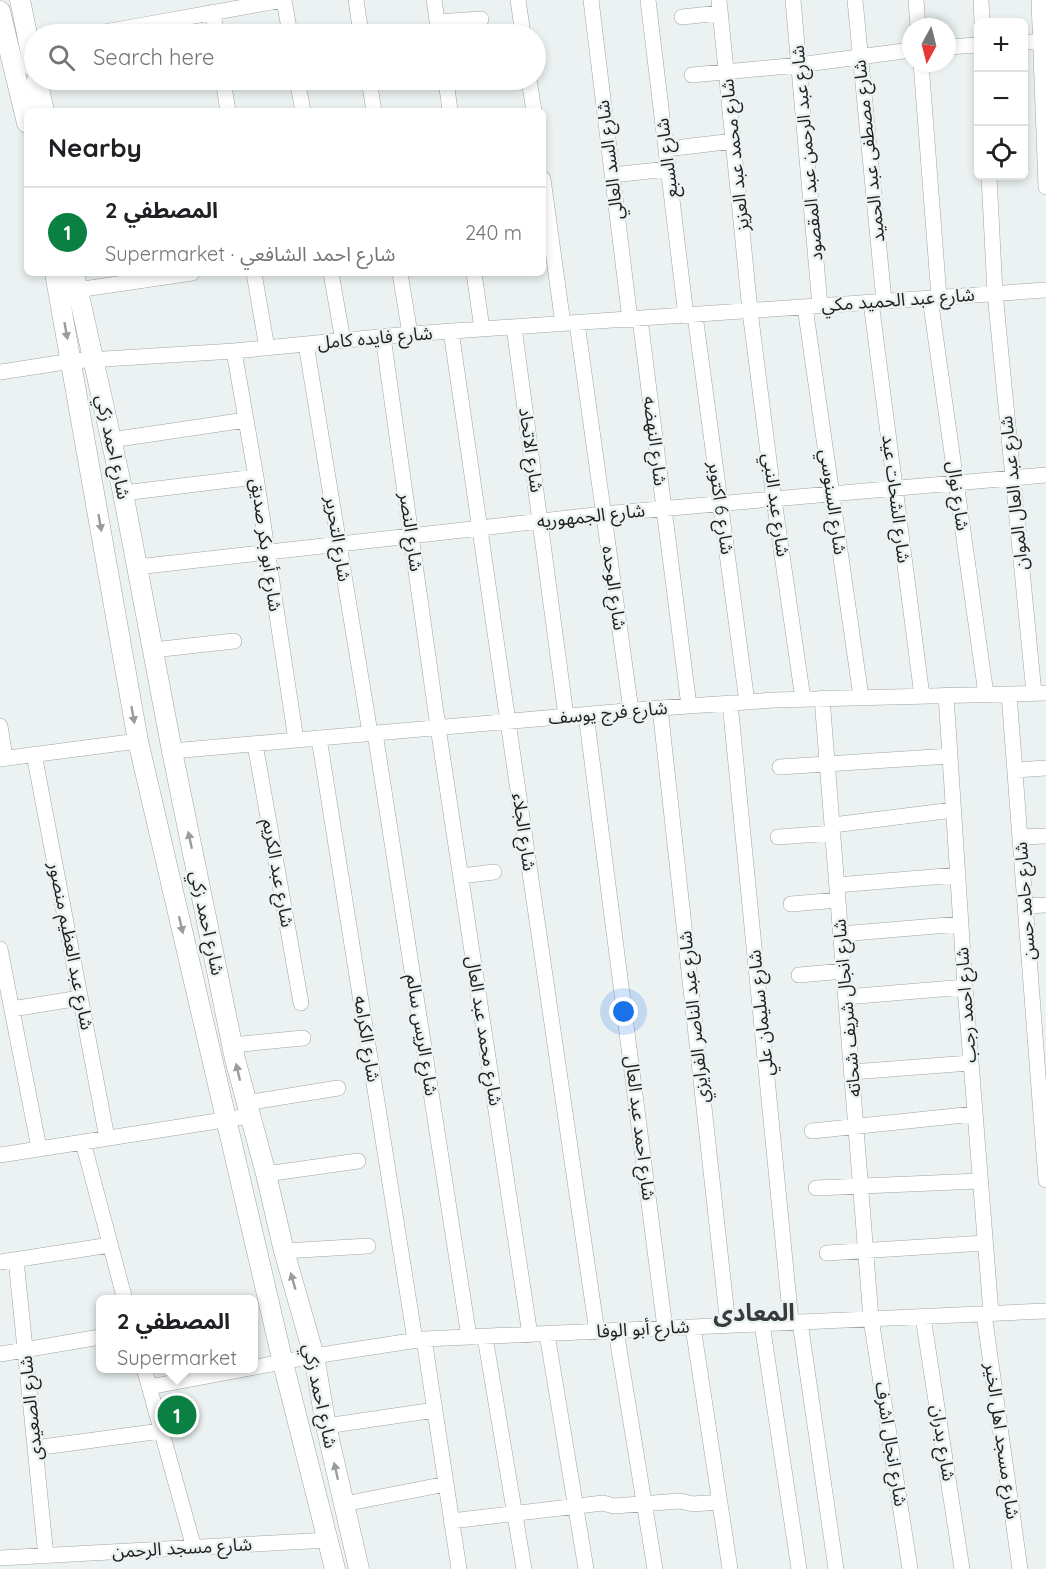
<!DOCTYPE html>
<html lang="en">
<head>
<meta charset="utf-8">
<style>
  :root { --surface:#fff; --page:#f2f2f2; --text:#202124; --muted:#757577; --line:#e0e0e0; --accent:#0b8043 }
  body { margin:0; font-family:Quicksand,"Noto Sans Arabic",sans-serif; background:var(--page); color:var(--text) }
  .controls { position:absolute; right:18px; top:18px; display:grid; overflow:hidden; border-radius:9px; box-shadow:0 3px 9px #0003 }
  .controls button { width:54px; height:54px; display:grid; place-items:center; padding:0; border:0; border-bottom:2px solid var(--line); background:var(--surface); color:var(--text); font:30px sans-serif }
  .compass { position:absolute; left:902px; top:18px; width:54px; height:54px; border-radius:50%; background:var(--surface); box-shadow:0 3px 9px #0003; rotate:187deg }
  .you { position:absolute; left:624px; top:1012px; width:21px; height:21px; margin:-15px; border:4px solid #fff; border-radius:50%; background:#1a73e8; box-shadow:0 0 0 9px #1a73e833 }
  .badge { display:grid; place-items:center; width:39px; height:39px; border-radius:50%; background:var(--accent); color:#fff; font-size:20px; font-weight:700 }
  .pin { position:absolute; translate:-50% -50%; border:3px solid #fff; box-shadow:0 2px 6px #0006 }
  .popup { position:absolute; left:96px; top:1295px; width:162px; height:78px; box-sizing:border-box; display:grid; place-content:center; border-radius:9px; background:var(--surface); filter:drop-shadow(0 2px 4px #0005); font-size:20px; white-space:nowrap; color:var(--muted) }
  .popup b { font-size:22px; color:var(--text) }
  .popup::after { content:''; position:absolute; left:50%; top:100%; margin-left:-12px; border:12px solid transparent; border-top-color:var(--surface) }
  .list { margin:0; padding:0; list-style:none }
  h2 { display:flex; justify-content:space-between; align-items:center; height:78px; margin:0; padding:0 24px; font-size:26px }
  h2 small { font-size:20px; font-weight:400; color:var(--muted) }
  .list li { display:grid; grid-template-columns:39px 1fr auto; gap:18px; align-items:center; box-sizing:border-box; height:90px; padding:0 24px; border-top:2px solid var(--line) }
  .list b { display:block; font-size:22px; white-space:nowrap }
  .list p { margin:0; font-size:20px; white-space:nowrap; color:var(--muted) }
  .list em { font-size:20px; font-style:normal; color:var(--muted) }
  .icon { flex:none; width:33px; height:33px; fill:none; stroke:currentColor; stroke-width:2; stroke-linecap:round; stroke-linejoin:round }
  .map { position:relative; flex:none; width:1046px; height:1569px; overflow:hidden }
  .search { position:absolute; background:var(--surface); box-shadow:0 3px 9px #0003; left:24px; top:24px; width:522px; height:66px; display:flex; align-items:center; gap:15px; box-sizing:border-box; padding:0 21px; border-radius:33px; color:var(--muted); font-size:22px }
  .panel { position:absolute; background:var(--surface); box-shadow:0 3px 9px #0003; left:24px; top:108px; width:522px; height:168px; border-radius:9px }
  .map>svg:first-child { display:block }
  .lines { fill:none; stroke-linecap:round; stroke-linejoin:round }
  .minor-casing { stroke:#9fa4a4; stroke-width:16 }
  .tertiary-casing { stroke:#9fa4a4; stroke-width:21 }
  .minor { stroke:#fff; stroke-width:15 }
  .tertiary { stroke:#fff; stroke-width:20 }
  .oneway { fill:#9a9b9b }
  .labels { text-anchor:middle; stroke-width:5; stroke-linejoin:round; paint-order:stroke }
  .street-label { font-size:18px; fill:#1e2020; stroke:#ecf2f2 }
  .district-label { font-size:24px; font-weight:bold; fill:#373b3b; stroke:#ecf2f2 }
</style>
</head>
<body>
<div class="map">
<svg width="1046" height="1569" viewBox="0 0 1046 1569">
  <rect width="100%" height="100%" fill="#ecf2f2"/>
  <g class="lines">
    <defs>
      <path id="minor" d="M284 0 290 34
        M356 0 361 34
        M434 0 439 34
        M518 0 523 34
        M591 0 630 320
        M648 0 686 316
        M719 0 750 311 774 500 803 699
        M793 0 820 306
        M855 0 884 301
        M916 0 918 27
        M981 0 982 22
        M1039 0 1046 187
        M213 12 216 34
        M682 17 720 13
        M437 22 481 19
        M93 34 283 0
        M1024 42 1046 41
        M947 47 978 45
        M921 63 939 297
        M692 75 799 65 911 50
        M223 80 228 111
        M297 80 303 111
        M369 80 374 111
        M446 80 450 111
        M529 80 534 111
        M666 149 734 141
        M612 175 668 169
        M989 176 995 293 1034 693
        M543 179 563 324
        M254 273 267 348
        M331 273 343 341
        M400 273 410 334
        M474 273 482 329
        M77 290 192 273
        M930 298 986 694
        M871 302 922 696
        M805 307 861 697
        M695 315 747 702
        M640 319 689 706
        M577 323 631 710
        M514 327 566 716
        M451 331 597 1332
        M383 337 438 727 530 1335
        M306 344 370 733
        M234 351 256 477 296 740
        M0 372 72 361 234 351 410 334 1046 290
        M111 440 246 420
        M123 493 256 477
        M137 567 603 514 1046 475
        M153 650 234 641
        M1009 694 1046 1180
        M946 695 965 987 991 1313
        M822 698 871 1319 910 1569
        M730 703 791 1322
        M660 708 728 1325
        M586 714 665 1328
        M0 726 5 758
        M375 733 469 1337
        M319 738 415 1340
        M255 744 301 1003
        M172 751 660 708 774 700 1046 693
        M34 754 107 1138
        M0 759 138 741
        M780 767 950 756
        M1015 770 1046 768
        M833 825 953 810
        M778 837 833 833
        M1020 837 1046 836
        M461 876 494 872
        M837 885 957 875
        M791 904 838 900
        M1025 906 1046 905
        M841 934 960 924
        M0 949 39 1148
        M799 975 844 971
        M846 997 965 987
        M12 1009 80 998
        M232 1045 303 1038
        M852 1072 970 1063
        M246 1103 338 1088
        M812 1131 974 1114
        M83 1142 125 1300
        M0 1155 249 1116
        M266 1174 358 1161
        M816 1188 979 1181
        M284 1251 368 1246
        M827 1253 985 1243
        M16 1260 46 1556
        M0 1262 110 1245
        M984 1314 1020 1569
        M923 1317 962 1569
        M800 1322 836 1569
        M762 1324 799 1569
        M693 1327 730 1569
        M616 1331 655 1569
        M547 1334 586 1569
        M485 1337 524 1569
        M424 1339 459 1569
        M0 1354 100 1337
        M144 1368 194 1548
        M149 1387 314 1356 424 1339 1046 1311
        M326 1426 435 1410
        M35 1448 161 1431
        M344 1504 446 1484
        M451 1521 603 1503 614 1506 680 1501 693 1504 719 1502
        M0 1558 329 1540"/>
      <path id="tertiary" d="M20 0 34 68
        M0 11 27 123
        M37 80 44 111
        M55 273 138 741 283 1363 335 1569
        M74 273 123 493 172 751 235 1059 266 1174 284 1251 314 1356 326 1426 359 1569"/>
    </defs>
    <use href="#minor" class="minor-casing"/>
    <use href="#tertiary" class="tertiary-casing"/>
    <use href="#minor" class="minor"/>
    <use href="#tertiary" class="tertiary"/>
  </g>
  <defs><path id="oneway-solid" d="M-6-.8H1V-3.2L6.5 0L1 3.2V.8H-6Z" transform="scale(1.5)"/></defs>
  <g class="oneway">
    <use href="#oneway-solid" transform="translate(66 331) rotate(80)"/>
    <use href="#oneway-solid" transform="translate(100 523) rotate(80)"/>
    <use href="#oneway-solid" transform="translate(133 715) rotate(80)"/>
    <use href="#oneway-solid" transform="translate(190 840) rotate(-102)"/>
    <use href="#oneway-solid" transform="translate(181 925) rotate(77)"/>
    <use href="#oneway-solid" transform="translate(238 1072) rotate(-103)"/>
    <use href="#oneway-solid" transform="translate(293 1281) rotate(-106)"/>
    <use href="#oneway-solid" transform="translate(336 1471) rotate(-103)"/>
  </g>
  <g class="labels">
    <g class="street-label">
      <text transform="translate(869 151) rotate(-96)" y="6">شارع مصطفى عبد الحميد</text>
      <text transform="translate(807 153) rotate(-95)" y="6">شارع عبد الرحمن عبد المقصود</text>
      <text transform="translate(735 155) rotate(-96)" y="6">شارع محمد عبد العزيز</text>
      <text transform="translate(667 158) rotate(-97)" y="6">شارع السبع</text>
      <text transform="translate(610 160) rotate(-97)" y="6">شارع السد العالي</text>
      <text transform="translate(898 300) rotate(-4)" y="6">شارع عبد الحميد مكي</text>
      <text transform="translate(375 338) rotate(-5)" y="6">شارع فايده كامل</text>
      <text transform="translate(655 441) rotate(83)" y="6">شارع النهضه</text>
      <text transform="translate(113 447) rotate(78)" y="6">شارع احمد زكي</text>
      <text transform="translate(531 450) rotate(82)" y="6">شارع الاتحاد</text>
      <text transform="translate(1014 493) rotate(-96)" y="6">شارع عبد العال الموان</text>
      <text transform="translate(958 496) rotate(82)" y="6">شارع نوال</text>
      <text transform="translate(896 499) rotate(83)" y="6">شارع الشحات عيد</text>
      <text transform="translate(833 502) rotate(82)" y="6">شارع السنوسي</text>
      <text transform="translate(776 505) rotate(82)" y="6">شارع عبد النبي</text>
      <text transform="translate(721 508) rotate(82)" y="6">شارع 6 اكتوبر</text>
      <text transform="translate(591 516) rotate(-6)" y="6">شارع الجمهوريه</text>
      <text transform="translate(411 532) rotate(82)" y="6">شارع النصر</text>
      <text transform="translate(338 539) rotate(81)" y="6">شارع التحرير</text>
      <text transform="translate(266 545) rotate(82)" y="6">شارع أبو بكر صديق</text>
      <text transform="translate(614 588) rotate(82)" y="6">شارع الوحده</text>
      <text transform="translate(608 713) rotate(-5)" y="6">شارع فرج يوسف</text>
      <text transform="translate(524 832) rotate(82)" y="6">شارع الجلاء</text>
      <text transform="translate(278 873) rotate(80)" y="6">شارع عبد الكريم</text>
      <text transform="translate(1025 901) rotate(-94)" y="6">شارع حامد حسن</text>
      <text transform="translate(207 923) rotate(78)" y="6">شارع احمد زكي</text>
      <text transform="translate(71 946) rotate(79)" y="6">شارع عبد العظيم منصور</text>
      <text transform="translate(966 1005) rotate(-94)" y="6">شارع احمد رجب</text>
      <text transform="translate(847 1008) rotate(-95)" y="6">شارع انجال شريف شحاته</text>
      <text transform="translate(761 1013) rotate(-96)" y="6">شارع سليمان علي</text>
      <text transform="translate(694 1017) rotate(-96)" y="6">شارع عبد الناصر الفرايزي</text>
      <text transform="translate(484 1031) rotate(81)" y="6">شارع محمد عبد العال</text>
      <text transform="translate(422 1035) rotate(81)" y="6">شارع الريس سالم</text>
      <text transform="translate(367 1039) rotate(81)" y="6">شارع الكرامه</text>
      <text transform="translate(640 1128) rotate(83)" y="6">شارع احمد عبد العال</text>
      <text transform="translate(643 1329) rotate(-3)" y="6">شارع أبو الوفا</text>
      <text transform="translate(320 1396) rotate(78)" y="6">شارع احمد زكي</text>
      <text transform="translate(31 1408) rotate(-96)" y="6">شارع الصعيدى</text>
      <text transform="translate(1002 1441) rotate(82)" y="6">شارع مسجد اهل الخير</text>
      <text transform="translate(943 1443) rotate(81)" y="6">شارع بدران</text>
      <text transform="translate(891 1444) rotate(81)" y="6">شارع انجال اشرف</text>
      <text transform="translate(182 1548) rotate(-3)" y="6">شارع مسجد الرحمن</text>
    </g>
    <g class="district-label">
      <text x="754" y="1321">المعادى</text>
    </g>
  </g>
</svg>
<div class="controls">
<button>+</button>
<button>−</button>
<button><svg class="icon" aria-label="locate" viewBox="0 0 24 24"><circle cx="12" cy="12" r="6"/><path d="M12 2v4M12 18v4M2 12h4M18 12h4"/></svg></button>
</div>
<svg class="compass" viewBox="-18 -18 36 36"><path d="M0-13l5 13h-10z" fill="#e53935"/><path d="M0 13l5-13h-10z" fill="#757577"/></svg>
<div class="you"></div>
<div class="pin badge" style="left:177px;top:1415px">1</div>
<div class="popup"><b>المصطفي 2</b>Supermarket</div>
<div class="search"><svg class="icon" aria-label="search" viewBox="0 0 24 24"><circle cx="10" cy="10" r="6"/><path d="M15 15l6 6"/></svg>Search here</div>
<section class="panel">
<h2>Nearby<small></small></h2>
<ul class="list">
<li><span class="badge">1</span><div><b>المصطفي 2</b><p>Supermarket · شارع احمد الشافعي</p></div><em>240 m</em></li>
</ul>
</section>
</div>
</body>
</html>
